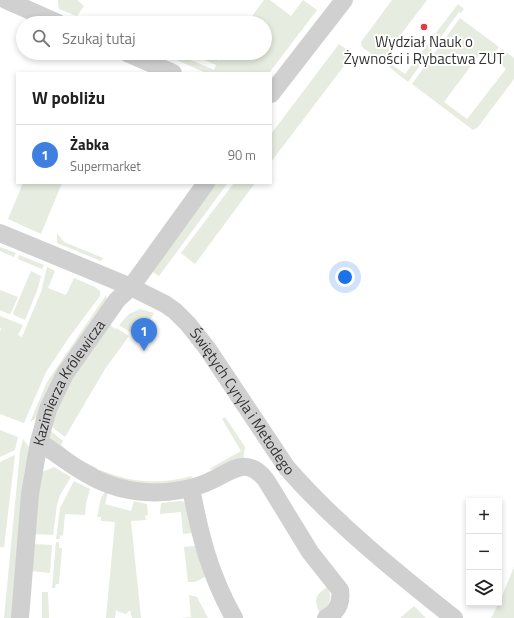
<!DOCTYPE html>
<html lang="pl">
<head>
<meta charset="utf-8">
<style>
  :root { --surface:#fff; --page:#f2f2f2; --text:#222; --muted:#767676; --line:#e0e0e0; --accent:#7c3aed }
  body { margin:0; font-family:"Titillium Web",sans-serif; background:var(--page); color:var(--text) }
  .controls { position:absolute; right:12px; bottom:12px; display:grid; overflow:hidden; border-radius:0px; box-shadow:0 2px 6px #0003 }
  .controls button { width:36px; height:36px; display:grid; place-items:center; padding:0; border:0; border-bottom:1px solid var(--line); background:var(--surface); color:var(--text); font:20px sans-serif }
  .you { position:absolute; left:345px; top:277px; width:14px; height:14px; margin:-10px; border:3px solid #fff; border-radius:50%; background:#1a73e8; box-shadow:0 0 0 6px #1a73e833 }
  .badge { display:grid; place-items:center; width:26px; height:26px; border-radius:50%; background:var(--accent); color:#fff; font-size:13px; font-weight:700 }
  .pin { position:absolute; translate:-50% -33px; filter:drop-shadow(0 1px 2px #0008) }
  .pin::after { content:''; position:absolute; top:21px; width:14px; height:12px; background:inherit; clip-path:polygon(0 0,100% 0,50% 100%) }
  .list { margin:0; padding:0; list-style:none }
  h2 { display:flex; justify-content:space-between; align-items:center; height:52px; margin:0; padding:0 16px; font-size:17px }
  h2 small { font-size:13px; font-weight:400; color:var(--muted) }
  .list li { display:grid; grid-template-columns:26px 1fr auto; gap:12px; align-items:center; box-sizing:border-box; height:60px; padding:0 16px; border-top:1px solid var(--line) }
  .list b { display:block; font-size:15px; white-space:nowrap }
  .list p { margin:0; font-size:13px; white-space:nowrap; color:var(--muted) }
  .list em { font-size:13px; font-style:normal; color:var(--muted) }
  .icon { flex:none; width:22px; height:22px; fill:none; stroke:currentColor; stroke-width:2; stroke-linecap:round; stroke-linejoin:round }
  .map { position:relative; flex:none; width:514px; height:618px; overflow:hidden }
  .search { position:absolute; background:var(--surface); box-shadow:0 2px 6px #0003; left:16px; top:16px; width:256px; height:44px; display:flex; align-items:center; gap:10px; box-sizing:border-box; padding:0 14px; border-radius:22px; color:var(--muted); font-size:15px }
  .panel { position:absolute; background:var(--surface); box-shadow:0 2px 6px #0003; left:16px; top:72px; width:256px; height:112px; border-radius:0px }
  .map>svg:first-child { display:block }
  .green { fill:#e6ecdf }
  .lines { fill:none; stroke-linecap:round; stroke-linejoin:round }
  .minor { stroke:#d0d0d0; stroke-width:18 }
  .poi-dot { fill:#e63946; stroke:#fff; stroke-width:1.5 }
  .labels { text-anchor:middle; stroke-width:4; stroke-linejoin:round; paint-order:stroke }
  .poi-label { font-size:15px; fill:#333; stroke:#fff }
  .street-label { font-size:15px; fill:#333; stroke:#fff }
</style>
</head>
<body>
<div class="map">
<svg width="514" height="618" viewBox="0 0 514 618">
  <rect width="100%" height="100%" fill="#fff"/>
  <path class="green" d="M58 0H77L84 6 77 16 59 9 58 4Z
    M264 0H270L291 16 303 0 317 10 269 73H206L161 53H175L214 70 216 65 189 53H209L219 61 225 53H265V23H247Z
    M392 0H427L383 58 387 61 385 64 362 47 361 42Z
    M458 4 464 9 461 13 459 12 408 82 389 67 391 64 405 74Z
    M460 18 499 47 491 57 482 51 444 102 467 119 506 69 494 59 502 49 514 58V79L478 127 473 130 412 84Z
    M339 44 353 54 271 162V134Z
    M23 183H62L41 234 8 219Z
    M214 183 227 184 159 276 151 271Z
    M234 183H255L195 264 181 253Z
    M57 233 64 242 103 258 101 261 57 243Z
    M0 247 16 253 14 257 0 251Z
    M19 255 44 265 42 269 18 259Z
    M47 267 55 271 48 288 66 295 74 278 95 287 100 291V296L70 336 46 372 24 423 21 422 0 414V332L1 328H0V316L23 325 18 335 22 337 41 292Z
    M31 271 41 276 37 291 25 320 14 315 13 313Z
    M0 290 18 297 11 313 9 314 0 310Z
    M106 295 107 301 38 417 30 422 47 382Z
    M140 309 154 313 143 332 133 334 119 325 129 314Z
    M109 324 115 329 116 328 129 336 105 369 65 437 51 426 57 405 78 366Z
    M225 417 245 447 243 460 213 470 209 469 241 451 222 419Z
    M0 430 18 437 15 450 0 457Z
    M50 430 63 441 61 445 77 458 97 468 95 472 51 440 48 435Z
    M23 439 29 447 13 618H4L20 452Z
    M15 455 4 547H0V462Z
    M54 467 71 477 60 495 57 505 53 535 33 534 40 473Z
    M100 470C134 483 157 485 192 476L191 480 151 487 99 474Z
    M74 481 90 489 86 504 85 515 65 514 63 536 60 535V539H56L60 508Z
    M105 492H108L105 504 131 511 134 501 147 504 148 515 145 516 146 520 131 521 141 618H132L130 610 126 614 119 612 116 610 115 618H106L115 522 101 521V517H97L101 498Z
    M180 501 184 502 186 504 192 533 183 534 181 512 160 514 161 503Z
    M56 542H59V548H62L59 584H56L55 588H52Z
    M33 544 52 545 50 573 32 571Z
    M196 546 205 577 195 582H188L184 547Z
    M514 567V618H491L499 603Z
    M327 587C333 596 330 608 319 612 314 598 315 596 327 587Z
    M42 592H48L49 618H42Z
    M189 595 197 597 208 618H182L191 617Z
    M414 606 426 618H400Z"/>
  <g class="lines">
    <g class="minor">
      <path d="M6 0 58 23"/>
      <path d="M127 53 173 73"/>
      <path d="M271 94 344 0"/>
      <path id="s1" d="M0 233 131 287 165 304 175 311 188 324 207 348 287 468C335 523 397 573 454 618"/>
      <path d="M39 442C55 452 70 465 87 474 115 491 149 496 181 490 191 488 201 486 210 481 233 471 246 455 266 480L310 552 340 590C342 603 337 612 326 618"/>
      <path d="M191 488C200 536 210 575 234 618"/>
      <path id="s2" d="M20 618 30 494 39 442 48 409 65 374 117 300 131 287 206 183"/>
    </g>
  </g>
  <circle class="poi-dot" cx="424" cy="27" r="4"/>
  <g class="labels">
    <g class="poi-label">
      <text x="424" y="47">Wydział Nauk o<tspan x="424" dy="17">Żywności i Rybactwa ZUT</tspan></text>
    </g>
    <g class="street-label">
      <text dy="5" stroke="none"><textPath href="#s2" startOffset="244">Kazimierza Królewicza</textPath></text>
      <text dy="5" stroke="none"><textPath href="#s1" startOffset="305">Świętych Cyryla i Metodego</textPath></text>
    </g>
  </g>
</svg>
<div class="controls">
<button>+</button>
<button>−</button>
<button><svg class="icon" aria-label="layers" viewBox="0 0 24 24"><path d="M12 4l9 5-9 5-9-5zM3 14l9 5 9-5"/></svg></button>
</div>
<div class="you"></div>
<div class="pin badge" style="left:144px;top:351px;background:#3f7fe0">1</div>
<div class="search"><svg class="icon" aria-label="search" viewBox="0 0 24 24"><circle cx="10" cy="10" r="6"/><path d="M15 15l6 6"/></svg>Szukaj tutaj</div>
<section class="panel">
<h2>W pobliżu<small></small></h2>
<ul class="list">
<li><span class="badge" style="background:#3f7fe0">1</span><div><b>Żabka</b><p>Supermarket</p></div><em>90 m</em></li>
</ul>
</section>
</div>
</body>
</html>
